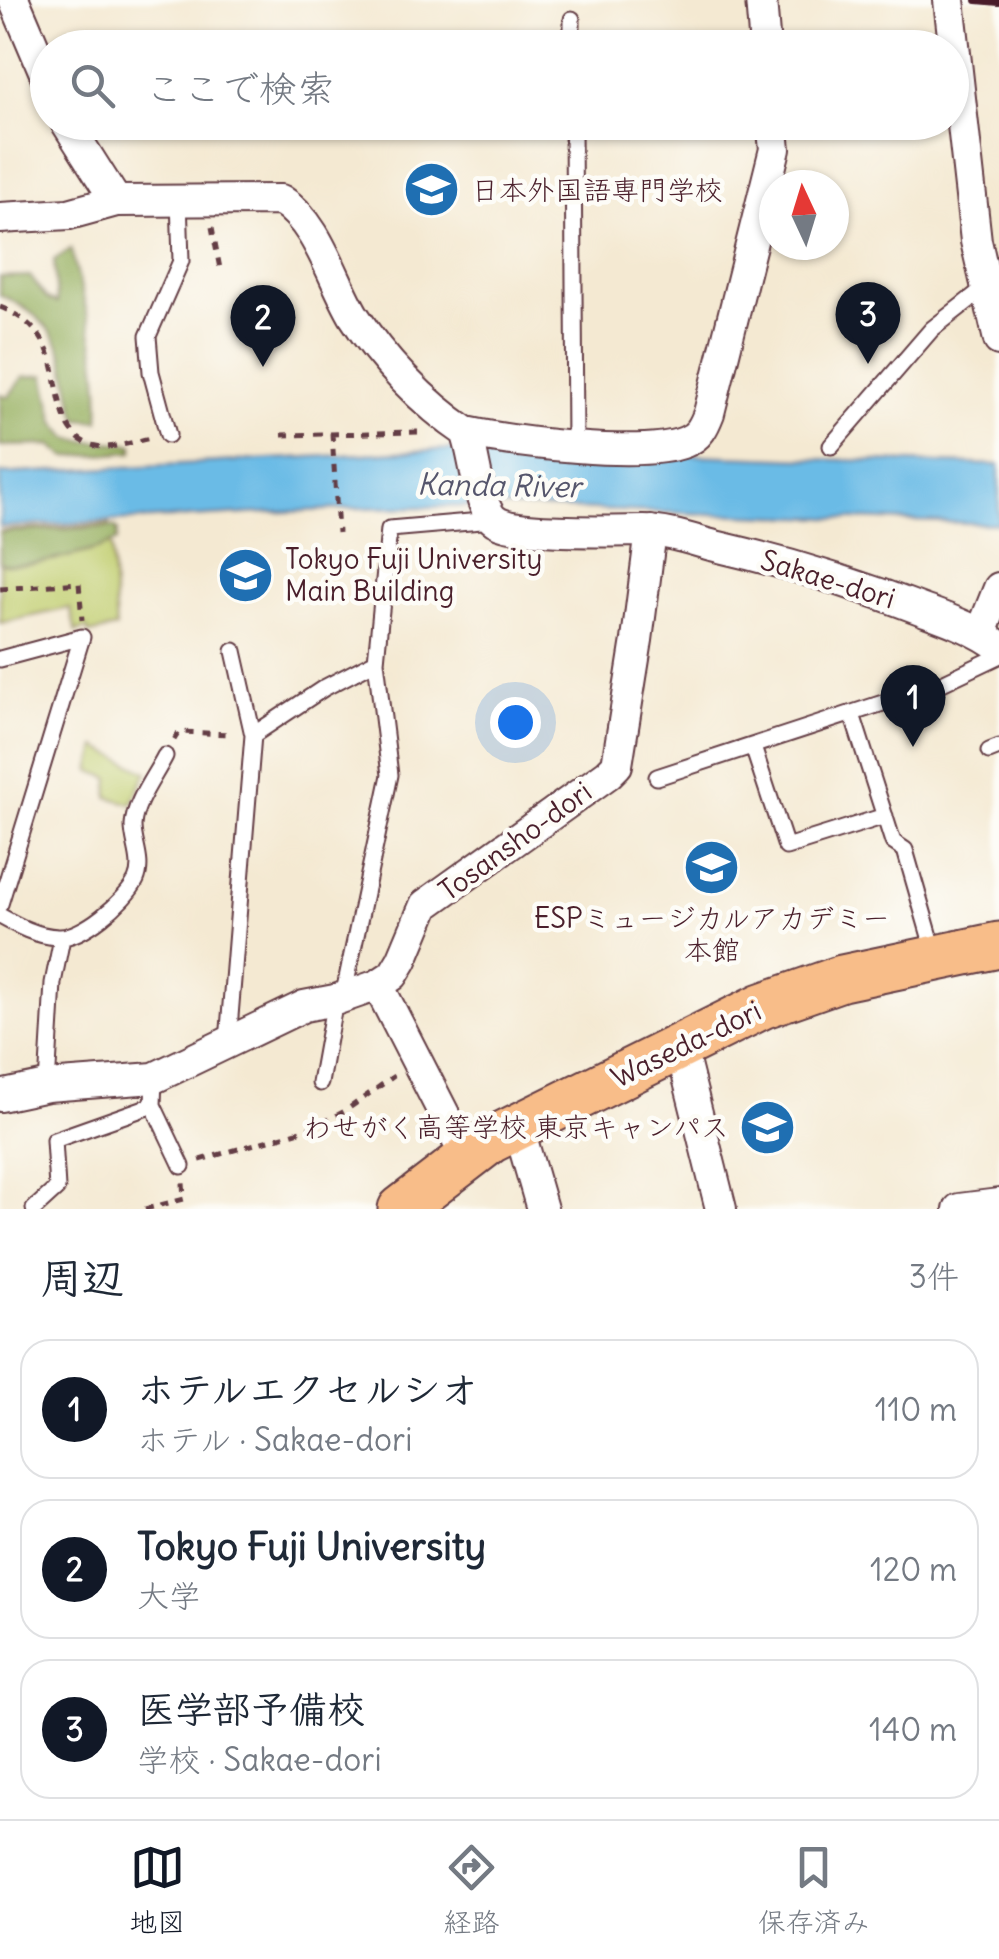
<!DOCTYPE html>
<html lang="ja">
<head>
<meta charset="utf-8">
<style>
  :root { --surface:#fff; --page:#f6f6f7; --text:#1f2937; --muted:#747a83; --line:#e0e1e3; --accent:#111827 }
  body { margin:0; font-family:Delius,"Klee One",sans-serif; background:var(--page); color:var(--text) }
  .compass { position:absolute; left:759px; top:170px; width:90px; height:90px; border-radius:50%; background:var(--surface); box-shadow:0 2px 8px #0004; rotate:356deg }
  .you { position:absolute; left:515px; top:722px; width:35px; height:35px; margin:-25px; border:8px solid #fff; border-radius:50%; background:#1a73e8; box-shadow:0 0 0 15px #1a73e833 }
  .badge { display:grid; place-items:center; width:65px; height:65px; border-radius:50%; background:var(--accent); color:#fff; font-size:32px; font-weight:700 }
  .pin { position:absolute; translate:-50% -82px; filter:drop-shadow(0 2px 5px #0008) }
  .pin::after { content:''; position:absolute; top:52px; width:35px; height:30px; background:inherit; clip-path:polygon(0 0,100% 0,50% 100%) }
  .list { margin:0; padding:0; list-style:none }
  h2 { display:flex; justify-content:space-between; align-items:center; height:130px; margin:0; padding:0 40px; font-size:42px }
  h2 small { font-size:32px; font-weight:400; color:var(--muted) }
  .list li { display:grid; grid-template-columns:65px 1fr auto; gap:30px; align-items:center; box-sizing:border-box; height:140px; margin:0 20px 20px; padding:0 20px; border:2px solid var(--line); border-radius:30px }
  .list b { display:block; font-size:38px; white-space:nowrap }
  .list p { margin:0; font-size:32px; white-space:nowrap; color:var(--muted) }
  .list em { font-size:32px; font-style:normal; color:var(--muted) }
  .icon { flex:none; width:55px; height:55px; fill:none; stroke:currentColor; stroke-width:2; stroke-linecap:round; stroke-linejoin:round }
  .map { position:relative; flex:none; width:999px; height:1209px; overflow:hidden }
  .search { position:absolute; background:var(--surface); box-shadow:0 2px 8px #0004; left:30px; right:30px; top:30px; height:110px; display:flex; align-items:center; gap:25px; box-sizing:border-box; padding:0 35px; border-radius:55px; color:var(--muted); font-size:38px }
  .sheet { height:610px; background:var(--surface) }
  nav { display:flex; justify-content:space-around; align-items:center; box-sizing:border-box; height:140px; border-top:2px solid var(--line); background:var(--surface); font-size:28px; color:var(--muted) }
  nav a { display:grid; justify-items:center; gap:5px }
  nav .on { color:var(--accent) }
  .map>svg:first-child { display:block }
  .green { fill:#c1ce70; stroke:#86764e; stroke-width:2.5 }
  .forest { fill:#98b162; stroke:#716846; stroke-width:2.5 }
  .water { fill:#6bbbe6; stroke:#5a6d88; stroke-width:2.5 }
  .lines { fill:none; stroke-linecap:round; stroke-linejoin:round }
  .lane-casing { stroke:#643d44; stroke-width:19 }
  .street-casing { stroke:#643d44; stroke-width:34 }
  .primary-casing { stroke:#643d44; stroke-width:49 }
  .path { stroke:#643d44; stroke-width:5; stroke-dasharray:8 8; stroke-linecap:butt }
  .lane { stroke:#fff; stroke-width:15 }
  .street { stroke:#fff; stroke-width:30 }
  .primary { stroke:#f8bd89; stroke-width:45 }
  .rail { stroke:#4a1f2b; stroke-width:8 }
  .labels { text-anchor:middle; stroke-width:9; stroke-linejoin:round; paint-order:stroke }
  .poi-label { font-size:28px; fill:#4a1f2b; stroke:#fdfcf7; text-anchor:start }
  .street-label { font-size:28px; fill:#4a1f2b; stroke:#fdfcf7 }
  .water-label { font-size:30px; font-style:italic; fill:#56566c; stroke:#fdfcf7 }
</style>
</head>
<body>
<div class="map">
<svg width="999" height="1209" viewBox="0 0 999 1209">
  <rect width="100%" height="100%" fill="#fdfcf7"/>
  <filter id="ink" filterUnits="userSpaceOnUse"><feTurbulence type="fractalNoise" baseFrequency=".01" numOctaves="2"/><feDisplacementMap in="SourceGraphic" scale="20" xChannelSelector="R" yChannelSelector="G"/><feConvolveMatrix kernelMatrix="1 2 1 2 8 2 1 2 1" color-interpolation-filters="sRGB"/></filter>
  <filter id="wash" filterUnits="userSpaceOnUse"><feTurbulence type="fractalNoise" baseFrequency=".0048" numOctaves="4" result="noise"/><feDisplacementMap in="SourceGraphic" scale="40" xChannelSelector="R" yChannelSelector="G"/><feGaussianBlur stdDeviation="2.25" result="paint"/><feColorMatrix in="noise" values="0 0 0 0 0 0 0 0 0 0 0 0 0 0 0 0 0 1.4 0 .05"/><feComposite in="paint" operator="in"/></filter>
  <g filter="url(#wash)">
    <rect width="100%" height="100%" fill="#f4e9d2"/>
    <path class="green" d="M110 524 116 628 89 634 87 628 76 632 70 608 0 623V531Z
      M97 747 147 772 132 804 108 797 110 778 91 771Z"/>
    <path class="forest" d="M71 249C85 305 103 363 99 421L78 419C69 396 69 370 60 348 49 323 24 305 0 295V277L30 276 47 299 57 303 54 260Z
      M44 375 55 422 68 438C90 444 111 440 133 445V452L66 457 51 445 0 446V394L8 397 23 377Z
      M114 527 118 530 117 541C94 552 24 570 0 563V532Z"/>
    <path class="water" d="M473 448 999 465V524L484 506 361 508 0 527V474Z"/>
  </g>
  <g filter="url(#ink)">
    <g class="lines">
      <defs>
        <path id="lane" d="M572 19V48
          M573 122 575 447
          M168 435 151 372 148 336 181 261 179 199
          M831 446 932 329 987 286
          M234 651 253 735
          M0 659 82 637 0 904
          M852 714 893 842 905 850 935 954
          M753 747 786 847 885 816
          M989 751 999 747
          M657 777 938 685 999 656
          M0 916C18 926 36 936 58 937 81 939 126 901 136 880 144 862 133 844 133 826 134 803 155 776 165 756
          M343 997 390 775 376 661
          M228 1041 253 735 324 688 376 661 389 529 493 520
          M154 1078 153 1105 182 1166
          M320 1083 335 1000
          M47 1086 53 983 62 938
          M34 1209 57 1188 54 1140 153 1105"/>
        <path id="street" d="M14 0 48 80
          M761 0 765 48
          M949 0 976 241 999 340
          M66 122 116 201
          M772 122 775 149 709 413C704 426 699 437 685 442 642 459 513 442 466 432 475 454 477 503 493 519 510 535 616 531 644 531 668 531 695 541 719 547 788 563 856 584 923 610 950 620 976 629 999 646
          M0 218 69 214 116 201 281 200C318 223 332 279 354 316 382 360 423 403 466 432
          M981 633 999 588
          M378 985 466 1157
          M680 1045 721 1209
          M0 1096 47 1086 154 1078 304 1006 335 1000 378 985 393 975 402 960 425 905 608 774 617 765 637 640 651 531
          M518 1126 542 1209
          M959 1209 999 1204"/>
        <path id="primary" d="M401 1209 491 1140 762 1006 842 978 999 945"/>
      </defs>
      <use href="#lane" class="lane-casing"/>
      <use href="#street" class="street-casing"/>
      <use href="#primary" class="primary-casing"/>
      <path class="path" d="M212 227 221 274
        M0 307C20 315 37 328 46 347 63 381 52 446 105 447 120 447 136 441 151 438
        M332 433 338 533
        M282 435 419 432
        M0 589 79 583 82 620
        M174 740 179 732 233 734
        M200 1160 314 1127 345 1111 394 1076
        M145 1209 184 1199 183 1183"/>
      <use href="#lane" class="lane"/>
      <use href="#street" class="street"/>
      <use href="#primary" class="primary"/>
      <path class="rail" d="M977 0 999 2"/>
    </g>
  </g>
  <defs>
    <symbol id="university-disc" viewBox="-11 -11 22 22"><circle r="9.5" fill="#1f6fb2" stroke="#fdfcf7"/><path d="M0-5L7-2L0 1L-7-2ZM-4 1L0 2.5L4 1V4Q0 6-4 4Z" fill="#fff"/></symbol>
    <symbol id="school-disc" viewBox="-11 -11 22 22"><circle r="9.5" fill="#1f6fb2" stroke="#fdfcf7"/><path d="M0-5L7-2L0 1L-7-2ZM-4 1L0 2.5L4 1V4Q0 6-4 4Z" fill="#fff"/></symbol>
  </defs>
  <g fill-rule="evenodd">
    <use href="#university-disc" x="400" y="158" width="63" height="63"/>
    <use href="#university-disc" x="214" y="544" width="63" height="63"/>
    <use href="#university-disc" x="680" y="836" width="63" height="63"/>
    <use href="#school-disc" x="736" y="1096" width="63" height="63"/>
  </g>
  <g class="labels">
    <g class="poi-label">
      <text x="471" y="200">日本外国語専門学校</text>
      <text x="285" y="569">Tokyo Fuji University<tspan x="285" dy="32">Main Building</tspan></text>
      <text x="712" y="928" text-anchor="middle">ESPミュージカルアカデミー<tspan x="712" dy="32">本館</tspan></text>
      <text x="729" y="1137" text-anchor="end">わせがく高等学校 東京キャンパス</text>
    </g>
    <g class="street-label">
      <text transform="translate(828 579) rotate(17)" y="10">Sakae-dori</text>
      <text transform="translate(515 841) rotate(-36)" y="10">Tosansho-dori</text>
      <text transform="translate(686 1044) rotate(-26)" y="10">Waseda-dori</text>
    </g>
    <g class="water-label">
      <text transform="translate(499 486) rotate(1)" y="10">Kanda River</text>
    </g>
  </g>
</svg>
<svg class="compass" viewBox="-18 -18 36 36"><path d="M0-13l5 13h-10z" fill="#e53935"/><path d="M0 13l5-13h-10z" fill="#747a83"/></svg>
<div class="you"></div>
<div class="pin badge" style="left:913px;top:747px">1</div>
<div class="pin badge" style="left:263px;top:367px">2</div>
<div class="pin badge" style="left:868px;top:364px">3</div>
<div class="search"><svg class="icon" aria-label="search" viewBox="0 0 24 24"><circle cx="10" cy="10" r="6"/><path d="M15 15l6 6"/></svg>ここで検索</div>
</div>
<section class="sheet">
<h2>周辺<small>3件</small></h2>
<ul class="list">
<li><span class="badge">1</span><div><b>ホテルエクセルシオ</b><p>ホテル · Sakae-dori</p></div><em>110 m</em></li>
<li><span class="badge">2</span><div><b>Tokyo Fuji University</b><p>大学</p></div><em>120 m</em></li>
<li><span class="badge">3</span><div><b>医学部予備校</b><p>学校 · Sakae-dori</p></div><em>140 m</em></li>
</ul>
</section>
<nav>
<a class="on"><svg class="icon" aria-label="map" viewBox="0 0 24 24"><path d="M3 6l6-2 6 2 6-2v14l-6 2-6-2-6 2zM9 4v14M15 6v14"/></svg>地図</a>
<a><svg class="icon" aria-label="directions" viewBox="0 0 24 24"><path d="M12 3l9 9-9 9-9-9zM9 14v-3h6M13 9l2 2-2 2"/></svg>経路</a>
<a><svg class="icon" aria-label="saved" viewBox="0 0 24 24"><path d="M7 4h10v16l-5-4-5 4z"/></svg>保存済み</a>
</nav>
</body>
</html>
